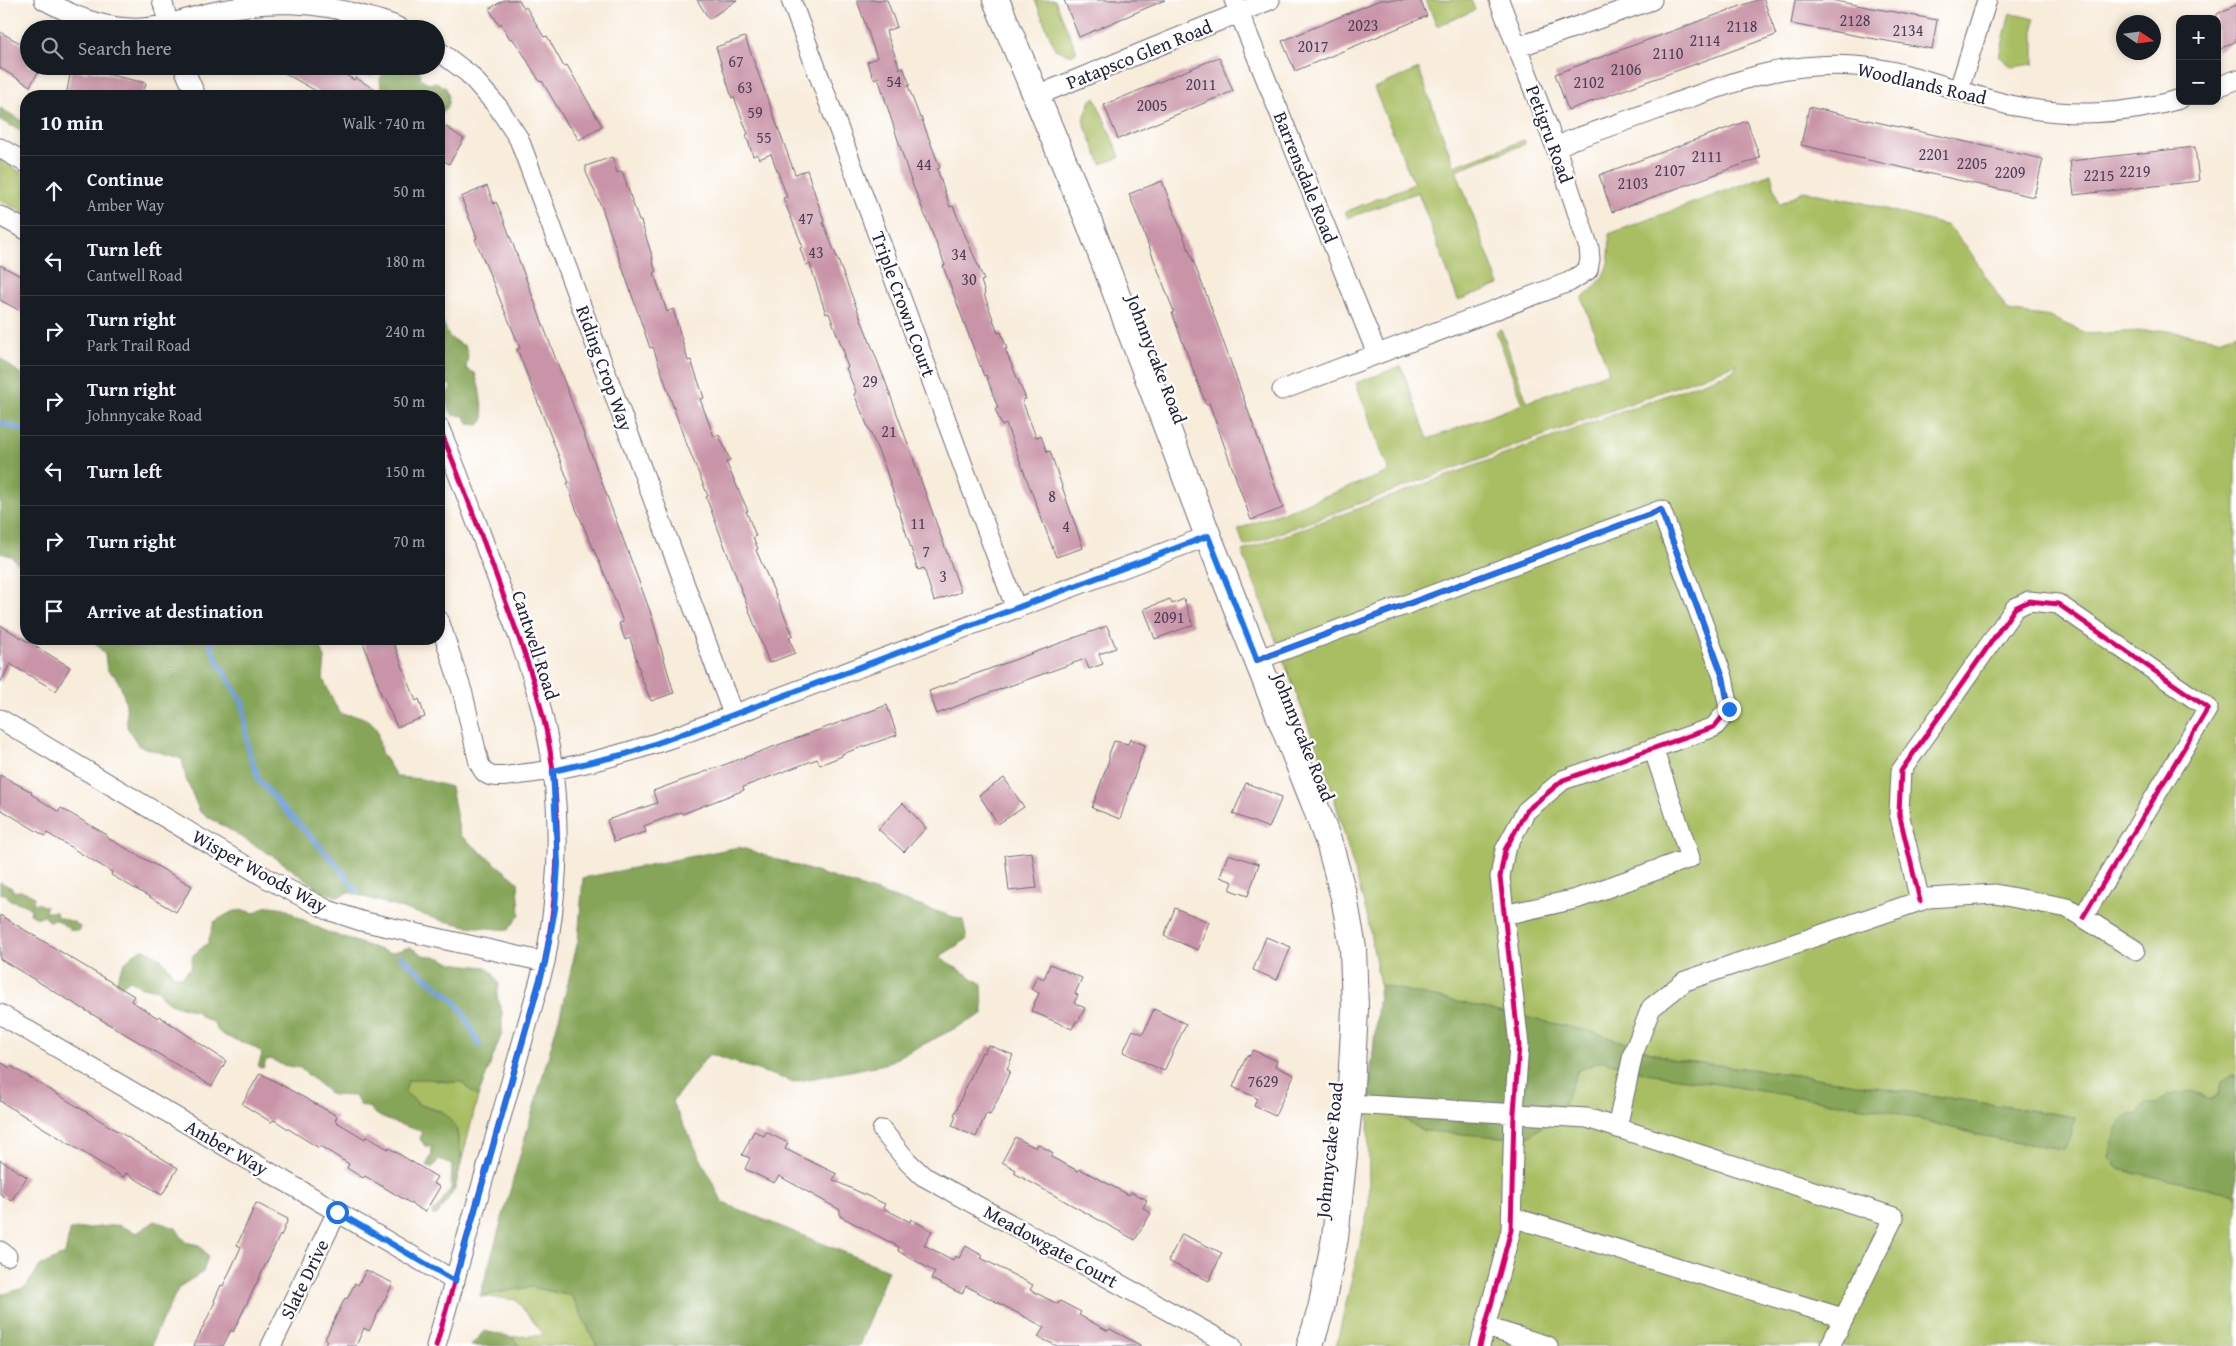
<!DOCTYPE html>
<html lang="en">
<head>
<meta charset="utf-8">
<style>
  :root { --surface:#171b24; --page:#20242c; --text:#f1f3f6; --muted:#9ea1a6; --line:#363941 }
  body { margin:0; font-family:"Gentium Book Plus",serif; background:var(--page); color:var(--text) }
  .controls { position:absolute; right:15px; top:15px; display:grid; overflow:hidden; border-radius:10px; box-shadow:0 2px 8px #0003 }
  .controls button { width:45px; height:45px; display:grid; place-items:center; padding:0; border:0; border-bottom:1px solid var(--line); background:var(--surface); color:var(--text); font:25px sans-serif }
  .compass { position:absolute; left:2116px; top:15px; width:45px; height:45px; border-radius:50%; background:var(--surface); box-shadow:0 2px 8px #0003; rotate:103deg }
  .stop { position:absolute; width:15px; height:15px; margin:-11px; border:4px solid #1a73e8; border-radius:50%; background:#fff }
  .stop.end { background:#1a73e8; border-color:#fff; box-shadow:0 1px 5px #0008 }
  .list { margin:0; padding:0; list-style:none }
  h2 { display:flex; justify-content:space-between; align-items:center; height:65px; margin:0; padding:0 20px; font-size:21px }
  h2 small { font-size:16px; font-weight:400; color:var(--muted) }
  .list li { display:grid; grid-template-columns:32px 1fr auto; gap:15px; align-items:center; box-sizing:border-box; height:70px; padding:0 20px; border-top:1px solid var(--line) }
  .list b { display:block; font-size:19px; white-space:nowrap }
  .list p { margin:0; font-size:16px; white-space:nowrap; color:var(--muted) }
  .list em { font-size:16px; font-style:normal; color:var(--muted) }
  .icon { flex:none; width:28px; height:28px; fill:none; stroke:currentColor; stroke-width:2; stroke-linecap:round; stroke-linejoin:round }
  .map { position:relative; flex:none; width:2236px; height:1346px; overflow:hidden }
  .search { position:absolute; background:var(--surface); box-shadow:0 2px 8px #0003; left:20px; top:20px; width:425px; height:55px; display:flex; align-items:center; gap:12px; box-sizing:border-box; padding:0 18px; border-radius:28px; color:var(--muted); font-size:19px }
  .panel { position:absolute; background:var(--surface); box-shadow:0 2px 8px #0003; left:20px; top:90px; width:425px; height:555px; border-radius:20px }
  .map>svg:first-child { display:block }
  .green { fill:#a9be62; stroke:#66704e }
  .forest { fill:#86a558; stroke:#54644a }
  .lines { fill:none; stroke-linecap:round; stroke-linejoin:round }
  .stream { stroke:#6e9ed7; stroke-width:5.5 }
  .building { fill:#c994a7 }
  .street-casing { stroke:#6d6973; stroke-width:21 }
  .secondary-casing { stroke:#6d6973; stroke-width:28 }
  .street { stroke:#fff; stroke-width:19 }
  .secondary { stroke:#fff; stroke-width:26 }
  .cycleway-casing { stroke:#fff; stroke-width:8 }
  .cycleway { stroke:#d6006c; stroke-width:5 }
  .route { stroke:#1a73e8; stroke-width:6 }
  .labels { text-anchor:middle; stroke-width:4.5; stroke-linejoin:round; paint-order:stroke }
  .number-label { font-size:16px; fill:#4c3e56 }
  .street-label { font-size:19px; fill:#22223b; stroke:#fff }
</style>
</head>
<body>
<div class="map">
<svg width="2236" height="1346" viewBox="0 0 2236 1346">
  <rect width="100%" height="100%" fill="#fff"/>
  <filter id="ink" filterUnits="userSpaceOnUse"><feTurbulence type="fractalNoise" baseFrequency=".02" numOctaves="2"/><feDisplacementMap in="SourceGraphic" scale="10" xChannelSelector="R" yChannelSelector="G"/><feConvolveMatrix kernelMatrix="1 2 1 2 8 2 1 2 1" color-interpolation-filters="sRGB"/></filter>
  <filter id="wash" filterUnits="userSpaceOnUse"><feTurbulence type="fractalNoise" baseFrequency=".0096" numOctaves="4" result="noise"/><feDisplacementMap in="SourceGraphic" scale="20" xChannelSelector="R" yChannelSelector="G"/><feGaussianBlur stdDeviation="1.12" result="paint"/><feColorMatrix in="noise" values="0 0 0 0 0 0 0 0 0 0 0 0 0 0 0 0 0 1.4 0 .05"/><feComposite in="paint" operator="in"/></filter>
  <g filter="url(#wash)">
    <rect width="100%" height="100%" fill="#f8ecdb"/>
    <path class="green" d="M1035 0H1055L1077 52 1070 55 1055 49Z
      M1426 0H1471L1475 10 1437 26Z
      M2010 13 2034 19V64L2012 67 1999 56Z
      M1419 69 1454 166 1524 140 1525 144 1456 170 1499 285 1458 300 1418 192 1348 218 1345 212 1414 184 1374 88Z
      M1095 98 1120 157 1101 164 1083 121 1091 100Z
      M0 160 26 175V214L0 200Z
      M1771 174 1779 205 1803 191 1860 202 1948 226 1967 247 2008 311 2050 317 2088 334 2161 330 2219 339 2236 333V1077L2232 1076 2219 1093 2209 1100 2201 1094 2169 1095 2157 1104 2118 1169 2236 1194V1346H1336L1369 1205 1368 1099 1561 1111 1578 1070 1603 1061 1647 1073 1888 1111 1999 1140 2064 1149 2075 1117 1796 1075 1671 1059 1597 1033 1380 985 1367 915 1330 783 1242 551 1733 371 1737 364 1244 546 1238 529 1389 472 1356 383 1401 366 1428 439 1523 404 1496 331 1501 329 1527 402 1609 372 1582 298C1607 279 1611 264 1609 234Z
      M421 1077 444 1082H461L478 1097 462 1159 456 1127 443 1112 420 1105 404 1092 408 1081Z
      M531 1287 572 1296 597 1346H519L512 1337 544 1335 516 1300 480 1296Z"/>
    <path class="forest" d="M359 66H416L421 74 420 78 429 84 436 82 446 88C450 99 450 108 439 114V96H395L381 87 380 80 385 67 376 69 373 75C366 76 363 75 358 70Z
      M0 108 26 123V134L0 120Z
      M439 316C450 332 442 336 465 346L468 355 466 369 475 373 479 387 484 419 479 425 468 424 465 416 453 415C445 405 444 396 452 386L446 384 440 374Z
      M0 358 26 378V573L11 556 0 553Z
      M93 639H317L325 658 323 679 340 714 359 716 370 721 377 730 381 752 397 777 421 779 451 787 460 835 518 882 520 915 508 930 467 926 440 920 348 892 338 897 321 891 276 858 200 812 186 779 182 759 139 746 127 727 126 704 121 687 116 677 107 670 105 655Z
      M739 847 963 920 967 939 939 957 982 984 983 1014 885 1064 794 1082 709 1054 672 1102 723 1203 888 1270 859 1346H597L572 1296 531 1287 480 1296 560 1015 578 941 583 878Z
      M0 882 12 888 14 892C22 889 29 893 34 897L33 904 37 903 46 907 45 912H56L57 917 74 922 81 928 79 931 71 930 57 920 48 921 44 915C38 918 36 918 30 914L31 909 25 905 8 899V895L0 893Z
      M271 906 285 908 296 916 327 932 390 953 410 947 423 955 442 958 450 963 486 967 492 972 499 984 497 996 502 1012V1033L478 1097 461 1082C443 1082 426 1076 408 1081L405 1092 420 1105 443 1112 456 1127 462 1159 455 1189 437 1215H432L433 1211C443 1206 443 1195 451 1189L452 1164 438 1160 433 1167 429 1168 427 1164 432 1154 431 1147 425 1146 420 1139 422 1132C408 1126 377 1120 370 1108L360 1105 355 1096 332 1095 300 1068 282 1065 271 1059 266 1060 263 1068 258 1067 262 1054C249 1038 218 1042 214 1023L201 1017 198 1012 171 1004 162 997 158 990 142 987 130 980 121 987 116 982C121 967 128 955 143 949 156 953 168 963 173 975L182 977 191 967 193 955 208 943 214 922C231 912 236 907 255 913L264 907Z
      M1380 985 1597 1033 1671 1059 1796 1075 2075 1117 2072 1132 2064 1149 1999 1140 1888 1111 1647 1073 1603 1061 1578 1070 1561 1111 1526 1139 1424 1131 1368 1099Z
      M2232 1076 2236 1077V1194L2118 1169 2109 1158 2115 1131 2128 1115 2138 1114 2145 1104H2157L2169 1095 2192 1091 2210 1100 2219 1093 2221 1081Z
      M155 1221 176 1228 185 1242 199 1245 208 1256 203 1272 179 1287 154 1337 152 1346H0V1294H4L26 1287 40 1266 65 1254 70 1230 118 1225 137 1233Z
      M484 1331 512 1337 519 1346H471Z"/>
    <g class="lines">
      <path class="stream" d="M0 423 26 430
        M208 639 218 662 243 704 248 749 259 780 284 809 334 861 357 892
        M400 956 455 1001 465 1016 479 1045"/>
    </g>
    <g id="blocks">
      <path class="building" d="M504 0H519L524 8 526 7 544 37 547 36 564 67 567 65 602 126 579 140 570 126 569 127 542 81 540 82 522 52 512 38 510 39 501 23 499 25 489 9Z
        M697 0H737L709 19Z
        M857 0H887L897 27 886 31 900 69 903 67 910 85 908 86 920 118 921 117 940 168 937 169 950 207 953 206 984 280 981 281 985 293 984 294 998 333 1001 332 1007 349H1005L1026 399 1022 400 1036 437 1041 436 1047 452 1050 451 1083 548 1056 557 1006 424 1002 426 995 409 998 408 986 375 984 376 943 266 945 265 910 178 878 77 874 79 867 62 877 58Z
        M1064 0H1165L1079 37Z
        M1380 0H1420L1427 16 1295 71 1282 41Z
        M1757 0H1764L1776 35 1568 110 1555 74Z
        M1795 0H1830L1937 20 1932 49 1791 24Z
        M2236 5V41L2217 51V14Z
        M0 32 29 48V66H42L30 86 0 68Z
        M745 37 795 174 807 170 824 221 823 222 886 383 961 592 934 601 924 568 918 570 885 467 854 394 856 392 846 368 848 367 843 355H845L829 313 826 314 810 264 806 265 800 248 803 247 783 198 787 197 771 154 759 159 757 154 753 156 746 135 748 134 734 97 732 98 716 47Z
        M1219 57 1233 91 1118 139 1104 105Z
        M272 66H331L354 80 356 78 386 96H325Z
        M71 70 87 73 88 70 146 83 143 96H66Z
        M1809 107 2043 159 2034 197 1801 145Z
        M1747 121 1760 158 1612 212 1599 175Z
        M439 122 464 139 449 164 439 158Z
        M2195 147 2199 181 2074 195 2070 161Z
        M612 157 617 173 622 171 639 221H641L653 259 652 260 656 272 654 273 667 312 673 309 688 361 691 360 704 398 700 399 714 437 719 435 730 460 726 462 748 511H746L756 536 753 537 758 549 756 550 793 635 789 637 795 653 769 663 706 497 708 496 683 435 653 347 650 348 602 208 586 172V166Z
        M1162 181 1208 299 1283 508 1251 520 1209 403 1206 405 1172 313 1174 312 1129 194Z
        M487 186 494 204 496 202 502 215 650 611 674 693 651 701 639 672H640L630 638 625 640 619 623 623 622 608 582 576 509 567 483H569L517 349 520 348 475 239 477 238 461 197Z
        M0 265 26 279V314L0 300Z
        M1170 599 1172 604 1184 599 1193 625 1155 639 1144 609Z
        M0 625 70 667 56 691 10 664 0 683Z
        M1107 626 1116 648 1099 654 1103 664 1089 669 1085 659 970 700V701L937 714 929 691Z
        M362 639H392L416 701 419 699 425 717 397 727 383 696H382Z
        M887 705 897 735 842 754V756L820 765 817 759 743 787 744 790 682 814 681 812 644 826 646 832 614 842 607 820 657 803 653 791Z
        M1130 739 1145 745 1120 819 1092 808 1109 760V754L1114 741 1128 744Z
        M0 775 32 792 31 794 59 812 61 808 107 835 106 837 192 886 176 912 111 875 112 872 47 833 45 836 0 809Z
        M1004 778 1024 807 998 824 979 795Z
        M1246 783 1282 797 1269 828 1233 814Z
        M903 803 926 828 904 852 878 829Z
        M1032 852 1037 888 1009 891 1005 855Z
        M1228 854 1259 864 1248 896 1230 890 1233 882 1220 877Z
        M1175 908 1209 922 1198 950 1164 936Z
        M0 915 134 996 131 1001 158 1018 159 1016 226 1061 212 1086 0 959Z
        M1266 937 1291 947 1277 980 1253 970Z
        M1050 964 1082 978 1075 994 1078 995 1074 1003 1085 1008 1078 1022 1076 1021 1072 1029 1031 1011 1039 993 1031 989 1037 976 1044 979Z
        M1154 1009 1186 1024 1164 1071 1123 1052 1133 1030 1143 1034Z
        M988 1045 1013 1055 1007 1069 1010 1071 998 1099 990 1115 986 1114 976 1137 952 1126 956 1116 954 1115 964 1092 982 1052 984 1053Z
        M1253 1050 1277 1061 1275 1066 1294 1075 1275 1116 1254 1106 1257 1098 1233 1087 1247 1055 1250 1056Z
        M0 1062 10 1068 11 1066 178 1168 162 1195 126 1173 123 1177 0 1101Z
        M260 1073 337 1116 335 1121 365 1139 366 1136 388 1149 389 1148 437 1177 433 1183 440 1187 425 1212 365 1176 363 1178 347 1168 349 1164 320 1146 319 1148 274 1120 271 1122 242 1104Z
        M754 1131 764 1136 766 1132 788 1143 785 1149 837 1174 833 1180 885 1204 883 1208 910 1222 911 1219 932 1231 924 1245 953 1260 955 1256 959 1258 966 1246 983 1256 981 1258 1033 1285 1030 1290 1058 1304 1060 1301 1081 1312 1079 1315 1108 1331 1110 1329 1142 1346H1057L1038 1337 1044 1327 966 1286 962 1294 931 1279 935 1272 898 1251 899 1247 840 1216V1210L779 1176 774 1183 745 1169 750 1158 742 1155Z
        M1015 1137 1036 1148 1038 1144 1053 1153 1051 1157 1078 1171 1080 1169 1129 1195 1131 1192 1147 1200 1143 1208 1151 1213 1135 1240 1014 1173 1016 1170 1002 1162Z
        M0 1160 27 1177 11 1201 0 1194Z
        M256 1203 288 1219 281 1236 280 1235 233 1332 231 1330 223 1346H194L215 1302 214 1301 221 1285 223 1286 241 1247 237 1245Z
        M1182 1234 1222 1253 1209 1281 1168 1261Z
        M366 1270 393 1283 369 1331 364 1328 356 1346H324L327 1340 325 1339 345 1298 347 1299 355 1283 358 1285Z"/>
    </g>
  </g>
  <g filter="url(#ink)">
    <use href="#blocks" fill-opacity="0" stroke="#6d6973" stroke-width="1"/>
    <g class="lines">
      <defs>
        <path id="street" d="M44 0C72 15 98 27 130 28 154 30 185 19 208 13 267 0 311 0 369 17 380 21 392 23 401 29
          M162 0 170 29
          M791 0 1016 609
          M1234 0 1377 354
          M1518 47 1652 0
          M436 49 469 74 498 107 519 139 733 714
          M183 66 196 96
          M2217 87 2236 80
          M1959 89 1987 0
          M1036 96 1270 0
          M0 148 26 163
          M1556 148 1571 140C1607 128 1642 115 1678 102 1739 80 1788 61 1854 66 1909 69 1962 95 2015 106 2069 117 2127 115 2180 99
          M0 216 26 230
          M1282 390 1569 282 1588 270 1590 259 1589 248 1556 148 1499 0
          M439 620 463 694 479 763C482 769 485 775 492 776 502 778 513 775 523 774 576 768 626 754 677 736L1208 536
          M1257 660 1661 510 1723 677 1729 709 1714 727 1563 780 1526 811 1505 850 1500 877 1519 1045 1514 1113 1511 1230 1480 1346
          M0 719 268 879 328 910 361 921 545 962
          M1920 901 1899 813 1901 771 2015 608 2029 601 2058 604 2208 708 2083 917
          M1504 915 1576 899 1690 858 1653 748
          M0 1014 455 1281
          M1350 1104 1587 1118 1894 1217 1830 1346
          M1617 1128 1633 1054 1651 1008 1685 981 1920 901 1928 898 1995 894 2068 908 2135 950
          M882 1130 908 1162 923 1176 1232 1346
          M1512 1217 1843 1318
          M0 1251 7 1256
          M1486 1327 1548 1346
          M271 1346 337 1212
          M436 1346 545 962C557 896 561 838 553 771 546 711 526 656 505 600 484 542 463 484 439 427"/>
        <path id="secondary" d="M996 0 1089 222 1208 536 1313 800 1330 846 1344 897 1353 948 1355 1009 1351 1087 1335 1238 1321 1309 1310 1346"/>
      </defs>
      <use href="#street" class="street-casing"/>
      <use href="#secondary" class="secondary-casing"/>
      <use href="#street" class="street"/>
      <use href="#secondary" class="secondary"/>
      <defs>
        <path id="cycleway" d="M1257 660 1661 510 1723 677 1729 709 1714 727 1563 780 1526 811 1505 850 1500 877 1519 1045 1514 1113 1511 1230 1480 1346
          M1920 901 1899 813 1901 771 2015 608 2029 601 2058 604 2208 708 2083 917
          M436 1346 545 962C557 896 561 838 553 771 546 711 526 656 505 600 484 542 463 484 439 427"/>
      </defs>
      <use href="#cycleway" class="cycleway-casing"/>
      <use href="#cycleway" class="cycleway"/>
    </g>
  </g>
  <g class="lines" filter="url(#ink)">
    <path class="route" d="M337 1212 455 1281 545 962 555 909 558 864 553 771 626 754 677 736 1208 536 1257 660 1661 510 1723 677 1729 709"/>
  </g>
  <g class="labels">
    <g class="number-label">
      <text x="1855" y="26">2128</text>
      <text x="1363" y="31">2023</text>
      <text x="1742" y="32">2118</text>
      <text x="1908" y="36">2134</text>
      <text x="1705" y="46">2114</text>
      <text x="1313" y="52">2017</text>
      <text x="1668" y="59">2110</text>
      <text x="736" y="67">67</text>
      <text x="1626" y="75">2106</text>
      <text x="894" y="87">54</text>
      <text x="1589" y="88">2102</text>
      <text x="1201" y="90">2011</text>
      <text x="745" y="93">63</text>
      <text x="1152" y="111">2005</text>
      <text x="755" y="118">59</text>
      <text x="764" y="143">55</text>
      <text x="1934" y="160">2201</text>
      <text x="1707" y="162">2111</text>
      <text x="1972" y="169">2205</text>
      <text x="924" y="170">44</text>
      <text x="1670" y="176">2107</text>
      <text x="2135" y="177">2219</text>
      <text x="2010" y="178">2209</text>
      <text x="2099" y="181">2215</text>
      <text x="1633" y="189">2103</text>
      <text x="806" y="224">47</text>
      <text x="816" y="258">43</text>
      <text x="959" y="260">34</text>
      <text x="969" y="285">30</text>
      <text x="870" y="387">29</text>
      <text x="889" y="437">21</text>
      <text x="1052" y="502">8</text>
      <text x="918" y="529">11</text>
      <text x="1066" y="532">4</text>
      <text x="926" y="557">7</text>
      <text x="943" y="582">3</text>
      <text x="1169" y="623">2091</text>
      <text x="1263" y="1087">7629</text>
    </g>
    <g class="street-label">
      <text transform="translate(1139 54) rotate(-22)" y="7">Patapsco Glen Road</text>
      <text transform="translate(1922 83) rotate(13)" y="7">Woodlands Road</text>
      <text transform="translate(1550 134) rotate(70)" y="7">Petigru Road</text>
      <text transform="translate(1306 177) rotate(68)" y="7">Barrensdale Road</text>
      <text transform="translate(904 304) rotate(70)" y="7">Triple Crown Court</text>
      <text transform="translate(1157 359) rotate(69)" y="7">Johnnycake Road</text>
      <text transform="translate(605 368) rotate(70)" y="7">Riding Crop Way</text>
      <text transform="translate(536 645) rotate(72)" y="7">Cantwell Road</text>
      <text transform="translate(1304 737) rotate(68)" y="7">Johnnycake Road</text>
      <text transform="translate(260 871) rotate(29)" y="7">Wisper Woods Way</text>
      <text transform="translate(227 1147) rotate(30)" y="7">Amber Way</text>
      <text transform="translate(1329 1150) rotate(-84)" y="7">Johnnycake Road</text>
      <text transform="translate(1051 1246) rotate(29)" y="7">Meadowgate Court</text>
      <text transform="translate(304 1279) rotate(-64)" y="7">Slate Drive</text>
    </g>
  </g>
</svg>
<div class="controls">
<button>+</button>
<button>−</button>
</div>
<svg class="compass" viewBox="-18 -18 36 36"><path d="M0-13l5 13h-10z" fill="#e53935"/><path d="M0 13l5-13h-10z" fill="#9ea1a6"/></svg>
<div class="stop" style="left:337px;top:1212px"></div>
<div class="stop end" style="left:1729px;top:709px"></div>
<div class="search"><svg class="icon" aria-label="search" viewBox="0 0 24 24"><circle cx="10" cy="10" r="6"/><path d="M15 15l6 6"/></svg>Search here</div>
<section class="panel">
<h2>10 min<small>Walk · 740 m</small></h2>
<ul class="list">
<li><svg class="icon" aria-label="ahead" viewBox="0 0 24 24"><path d="M12 20V5M6 11l6-6 6 6"/></svg><div><b>Continue</b><p>Amber Way</p></div><em>50 m</em></li>
<li><svg class="icon" aria-label="left" viewBox="0 0 24 24"><path d="M17 20v-9H6M10 6l-5 5 5 5"/></svg><div><b>Turn left</b><p>Cantwell Road</p></div><em>180 m</em></li>
<li><svg class="icon" aria-label="right" viewBox="0 0 24 24"><path d="M7 20v-9h11M14 6l5 5-5 5"/></svg><div><b>Turn right</b><p>Park Trail Road</p></div><em>240 m</em></li>
<li><svg class="icon" aria-label="right" viewBox="0 0 24 24"><path d="M7 20v-9h11M14 6l5 5-5 5"/></svg><div><b>Turn right</b><p>Johnnycake Road</p></div><em>50 m</em></li>
<li><svg class="icon" aria-label="left" viewBox="0 0 24 24"><path d="M17 20v-9H6M10 6l-5 5 5 5"/></svg><div><b>Turn left</b></div><em>150 m</em></li>
<li><svg class="icon" aria-label="right" viewBox="0 0 24 24"><path d="M7 20v-9h11M14 6l5 5-5 5"/></svg><div><b>Turn right</b></div><em>70 m</em></li>
<li><svg class="icon" aria-label="arrive" viewBox="0 0 24 24"><path d="M6 21V4h12l-3 4 3 4H6"/></svg><div><b>Arrive at destination</b></div></li>
</ul>
</section>
</div>
</body>
</html>
